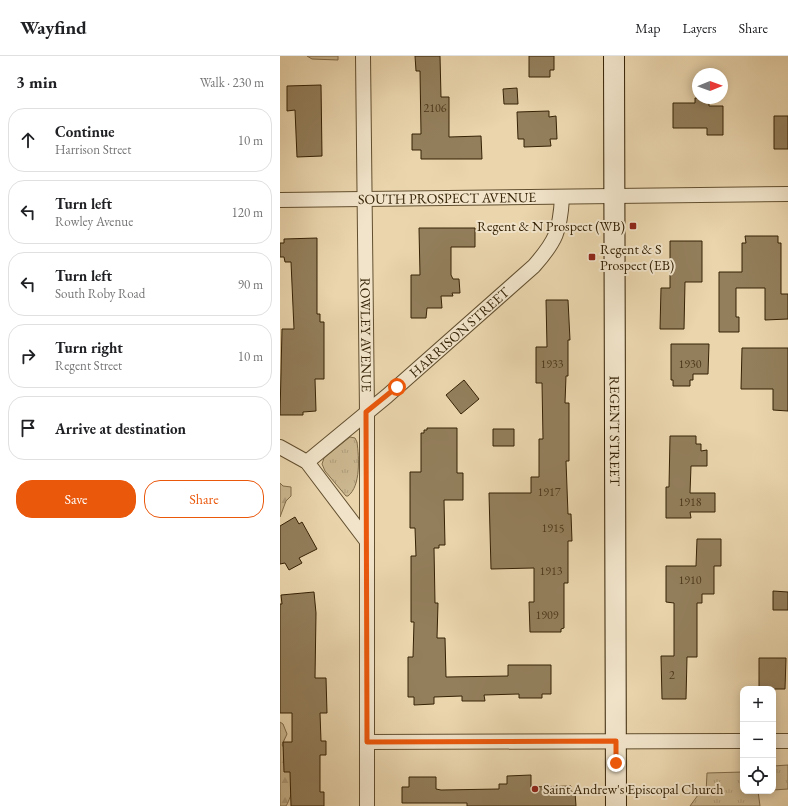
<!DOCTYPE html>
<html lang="en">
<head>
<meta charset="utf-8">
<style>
  :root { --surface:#fff; --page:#f6f6f6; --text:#202124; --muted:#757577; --line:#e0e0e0; --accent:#ea580c }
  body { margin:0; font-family:"EB Garamond",serif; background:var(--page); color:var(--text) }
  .controls { position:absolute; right:12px; bottom:12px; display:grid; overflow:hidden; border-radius:8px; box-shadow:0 2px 10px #0003 }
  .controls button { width:36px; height:36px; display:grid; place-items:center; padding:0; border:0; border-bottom:1px solid var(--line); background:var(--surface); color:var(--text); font:20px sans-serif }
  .compass { position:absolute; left:412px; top:12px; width:36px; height:36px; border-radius:50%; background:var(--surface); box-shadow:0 2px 10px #0003; rotate:89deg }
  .stop { position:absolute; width:12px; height:12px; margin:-9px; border:3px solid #ea580c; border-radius:50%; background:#fff }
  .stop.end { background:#ea580c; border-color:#fff; box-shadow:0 1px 4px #0008 }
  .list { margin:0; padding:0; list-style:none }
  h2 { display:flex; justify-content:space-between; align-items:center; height:52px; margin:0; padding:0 16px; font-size:17px }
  h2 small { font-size:13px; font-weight:400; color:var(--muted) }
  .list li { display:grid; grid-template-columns:26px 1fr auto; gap:12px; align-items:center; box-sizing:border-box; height:64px; margin:0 8px 8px; padding:0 8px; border:1px solid var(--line); border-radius:16px }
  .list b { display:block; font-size:15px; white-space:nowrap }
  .list p { margin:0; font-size:13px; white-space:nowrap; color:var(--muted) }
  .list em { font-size:13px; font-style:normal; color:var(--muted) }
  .actions { display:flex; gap:8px; padding:12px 16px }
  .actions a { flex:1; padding:9px 0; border:1px solid var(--accent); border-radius:16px; text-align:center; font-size:14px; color:var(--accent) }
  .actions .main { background:var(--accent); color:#fff }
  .icon { flex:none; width:22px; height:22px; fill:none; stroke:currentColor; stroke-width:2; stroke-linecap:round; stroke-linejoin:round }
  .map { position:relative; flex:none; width:508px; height:750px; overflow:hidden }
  header { display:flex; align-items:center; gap:24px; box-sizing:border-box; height:56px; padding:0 20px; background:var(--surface); border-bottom:1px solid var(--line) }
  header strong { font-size:19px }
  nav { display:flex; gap:22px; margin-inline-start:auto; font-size:14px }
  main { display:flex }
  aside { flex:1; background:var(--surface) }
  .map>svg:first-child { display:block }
  .grass { fill:url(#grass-tufts); stroke:#806c4a }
  .forest { fill:url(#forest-firs); stroke:#806c4a }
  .building { fill:#937f5c; stroke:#352205 }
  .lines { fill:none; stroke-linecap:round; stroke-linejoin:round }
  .street-casing { stroke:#624f2f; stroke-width:16 }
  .secondary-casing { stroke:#352205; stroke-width:22 }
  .street { stroke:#f1e4ca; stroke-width:14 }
  .secondary { stroke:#f1e4ca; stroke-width:20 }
  .route { stroke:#ea580c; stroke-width:5 }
  .poi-dot { fill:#8f2418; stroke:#f1e4ca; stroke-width:1.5 }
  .labels { text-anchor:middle; stroke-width:4; stroke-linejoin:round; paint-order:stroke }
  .number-label { font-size:12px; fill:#4c391b }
  .street-label { font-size:14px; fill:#352205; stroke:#f1e4ca }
  .poi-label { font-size:14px; fill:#352205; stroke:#f1e4ca; text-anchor:start }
</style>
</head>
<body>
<header>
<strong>Wayfind</strong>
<nav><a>Map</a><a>Layers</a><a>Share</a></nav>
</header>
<main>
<aside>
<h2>3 min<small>Walk · 230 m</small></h2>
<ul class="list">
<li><svg class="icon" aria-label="ahead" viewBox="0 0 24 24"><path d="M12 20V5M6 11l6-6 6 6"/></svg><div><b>Continue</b><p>Harrison Street</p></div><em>10 m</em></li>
<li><svg class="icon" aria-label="left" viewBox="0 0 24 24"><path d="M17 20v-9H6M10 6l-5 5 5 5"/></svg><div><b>Turn left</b><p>Rowley Avenue</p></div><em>120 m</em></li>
<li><svg class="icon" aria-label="left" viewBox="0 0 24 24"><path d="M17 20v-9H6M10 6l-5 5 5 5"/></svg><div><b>Turn left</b><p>South Roby Road</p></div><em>90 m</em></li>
<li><svg class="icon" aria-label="right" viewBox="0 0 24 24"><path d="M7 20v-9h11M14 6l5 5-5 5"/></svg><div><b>Turn right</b><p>Regent Street</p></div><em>10 m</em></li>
<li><svg class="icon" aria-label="arrive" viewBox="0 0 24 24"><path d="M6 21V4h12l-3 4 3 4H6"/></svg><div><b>Arrive at destination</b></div></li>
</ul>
<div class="actions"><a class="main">Save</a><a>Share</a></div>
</aside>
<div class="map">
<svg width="508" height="750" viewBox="0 0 508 750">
  <defs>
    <pattern id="grass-tufts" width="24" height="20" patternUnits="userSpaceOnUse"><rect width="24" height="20" fill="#cbb790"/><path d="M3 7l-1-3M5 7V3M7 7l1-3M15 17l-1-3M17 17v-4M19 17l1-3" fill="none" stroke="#af9d7b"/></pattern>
    <pattern id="forest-firs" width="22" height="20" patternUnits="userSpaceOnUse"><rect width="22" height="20" fill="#cbb790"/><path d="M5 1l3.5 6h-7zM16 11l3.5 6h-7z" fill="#af9d7b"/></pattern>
  </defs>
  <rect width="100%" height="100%" fill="#ead5ad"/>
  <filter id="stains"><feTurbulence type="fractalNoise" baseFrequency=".005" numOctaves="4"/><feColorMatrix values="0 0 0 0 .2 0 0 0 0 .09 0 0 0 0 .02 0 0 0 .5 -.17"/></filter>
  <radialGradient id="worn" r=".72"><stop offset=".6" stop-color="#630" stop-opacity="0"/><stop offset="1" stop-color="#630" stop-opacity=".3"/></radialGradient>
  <path class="grass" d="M27 0H58V4L32 3Z
    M70 381 75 382 77 386C79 401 81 430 68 440H66L45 415 42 408 44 402Z
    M508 709V733L493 734V710Z
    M463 716V735H478L480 750H410L418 739 426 737 427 717Z"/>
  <path class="forest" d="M0 427 3 430 11 431V440L6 445 0 461Z
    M0 666 3 668 7 678 2 689 12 703 15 733C10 738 10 744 6 750H0Z"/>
  <path class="building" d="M135 0H160L161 41H169V81L201 80 202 103H141V94H132V78H141L140 15H136Z
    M249 0H274V14H270V21H249Z
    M41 29 42 100 17 101 15 54 7 55V30Z
    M237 32 238 48H224L223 33Z
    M415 42H429V50H443V79H427V72H393V47H415Z
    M269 55V61L276 60 277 83H270L271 90 244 91V83H238L237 56Z
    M494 60H508V93H494Z
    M139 172H195V191H171V219L173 223H179L180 237H172L173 240H161L162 252H147L146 262H131V219H140Z
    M465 180H498V187H501V238H508V263L485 264V232H456V261H459V276H439V216H462V187H466Z
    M37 182V258H40V266H44V323H35L36 355 23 356V359H0L2 273H14L11 206H5L4 201H0V187H4V183Z
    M390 185H422V226H405L404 273H380L381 232H390Z
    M266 244H288L290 284H288V320H286L285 347H289V405H286L288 458H291L292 485H288V527H284V572L281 573V576H250L249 546H254V512L211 513 209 437H251V421H259V383H263L262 327H256V291H267Z
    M391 288H429L428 318H413V324H410V330H393V324H391Z
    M462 292H508V355L493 354V333H461Z
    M184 324 199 343 181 358 166 339Z
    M147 372H177V417H183V444H164L165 489H159V492H154L155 547H158L157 582H165L166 621 228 620V609H271V638H262V642H239V638L204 639 205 645H182V640L154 641V648L134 649V641H128V601H133L134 566H131V500H136L135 472H130V416H141V377H144V374H147Z
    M213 373H234V390H213Z
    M390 380H416V388H421V395L427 394V410H411L410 437H435V456H410L411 462H386V431H389Z
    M15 461 19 468 22 466 37 493 19 502 22 507 9 514 5 507 0 508V470Z
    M417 483H441V510H434V538H422V547H417V601H407L406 643H382L381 600H394V547L386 546V510H416Z
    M493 535 508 536V554H493Z
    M34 536 36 557 35 622H46L47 657H40L41 685H46V699H40V736H44V750H11L10 716H4L3 686H12V657H0V548H2L1 539Z
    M479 602H506L505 633H479Z
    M251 719V731L291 730V736H295L296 750H187V747H122V731H129V721H156V733L161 734 219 733V728H227V720Z"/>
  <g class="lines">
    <defs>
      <g id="street">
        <path id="s1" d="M83 0 87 356V750"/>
        <path id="s2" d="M0 144 508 138"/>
        <path d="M0 391 27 406 86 484"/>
        <path id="s3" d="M27 406 107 340 254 210C276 185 280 175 282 142"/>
        <path d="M493 685H508"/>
        <path d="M87 686 463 685"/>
      </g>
      <g id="secondary">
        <path id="s4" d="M334 0 336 750"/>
      </g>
    </defs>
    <use href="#street" class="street-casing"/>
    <use href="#secondary" class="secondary-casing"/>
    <use href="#street" class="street"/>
    <use href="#secondary" class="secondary"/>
  </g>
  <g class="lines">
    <path class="route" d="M117 331 86 356 87 686 336 685V707"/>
  </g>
  <g class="poi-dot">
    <rect x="349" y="166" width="8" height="8" rx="2"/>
    <rect x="308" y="197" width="8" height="8" rx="2"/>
    <circle cx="255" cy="733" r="4"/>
  </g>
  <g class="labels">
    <g class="number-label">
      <text x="155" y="56">2106</text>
      <text x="272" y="312">1933</text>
      <text x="410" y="312">1930</text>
      <text x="269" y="440">1917</text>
      <text x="410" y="450">1918</text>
      <text x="273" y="476">1915</text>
      <text x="271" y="519">1913</text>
      <text x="410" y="528">1910</text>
      <text x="267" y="563">1909</text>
      <text x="392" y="623">2</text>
    </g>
    <g class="street-label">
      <text dy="5" stroke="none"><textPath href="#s2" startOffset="167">SOUTH PROSPECT AVENUE</textPath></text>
      <text dy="5" stroke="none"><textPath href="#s3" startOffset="200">HARRISON STREET</textPath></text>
      <text dy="5" stroke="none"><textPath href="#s1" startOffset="279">ROWLEY AVENUE</textPath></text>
      <text dy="5" stroke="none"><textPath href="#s4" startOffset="375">REGENT STREET</textPath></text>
    </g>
    <g class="poi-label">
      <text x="345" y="175" text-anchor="end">Regent &amp; N Prospect (WB)</text>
      <text x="320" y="198">Regent &amp; S<tspan x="320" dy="16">Prospect (EB)</tspan></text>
      <text x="263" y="738">Saint Andrew's Episcopal Church</text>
    </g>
  </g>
  <rect width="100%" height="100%" filter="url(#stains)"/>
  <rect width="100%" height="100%" fill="url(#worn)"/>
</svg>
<div class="controls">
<button>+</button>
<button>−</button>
<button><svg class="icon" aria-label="locate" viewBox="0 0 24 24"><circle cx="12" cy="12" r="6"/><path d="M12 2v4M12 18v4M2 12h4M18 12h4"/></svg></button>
</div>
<svg class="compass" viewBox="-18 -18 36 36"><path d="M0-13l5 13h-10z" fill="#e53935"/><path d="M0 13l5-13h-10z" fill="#757577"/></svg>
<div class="stop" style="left:117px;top:331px"></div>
<div class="stop end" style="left:336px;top:707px"></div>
</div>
</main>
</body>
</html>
